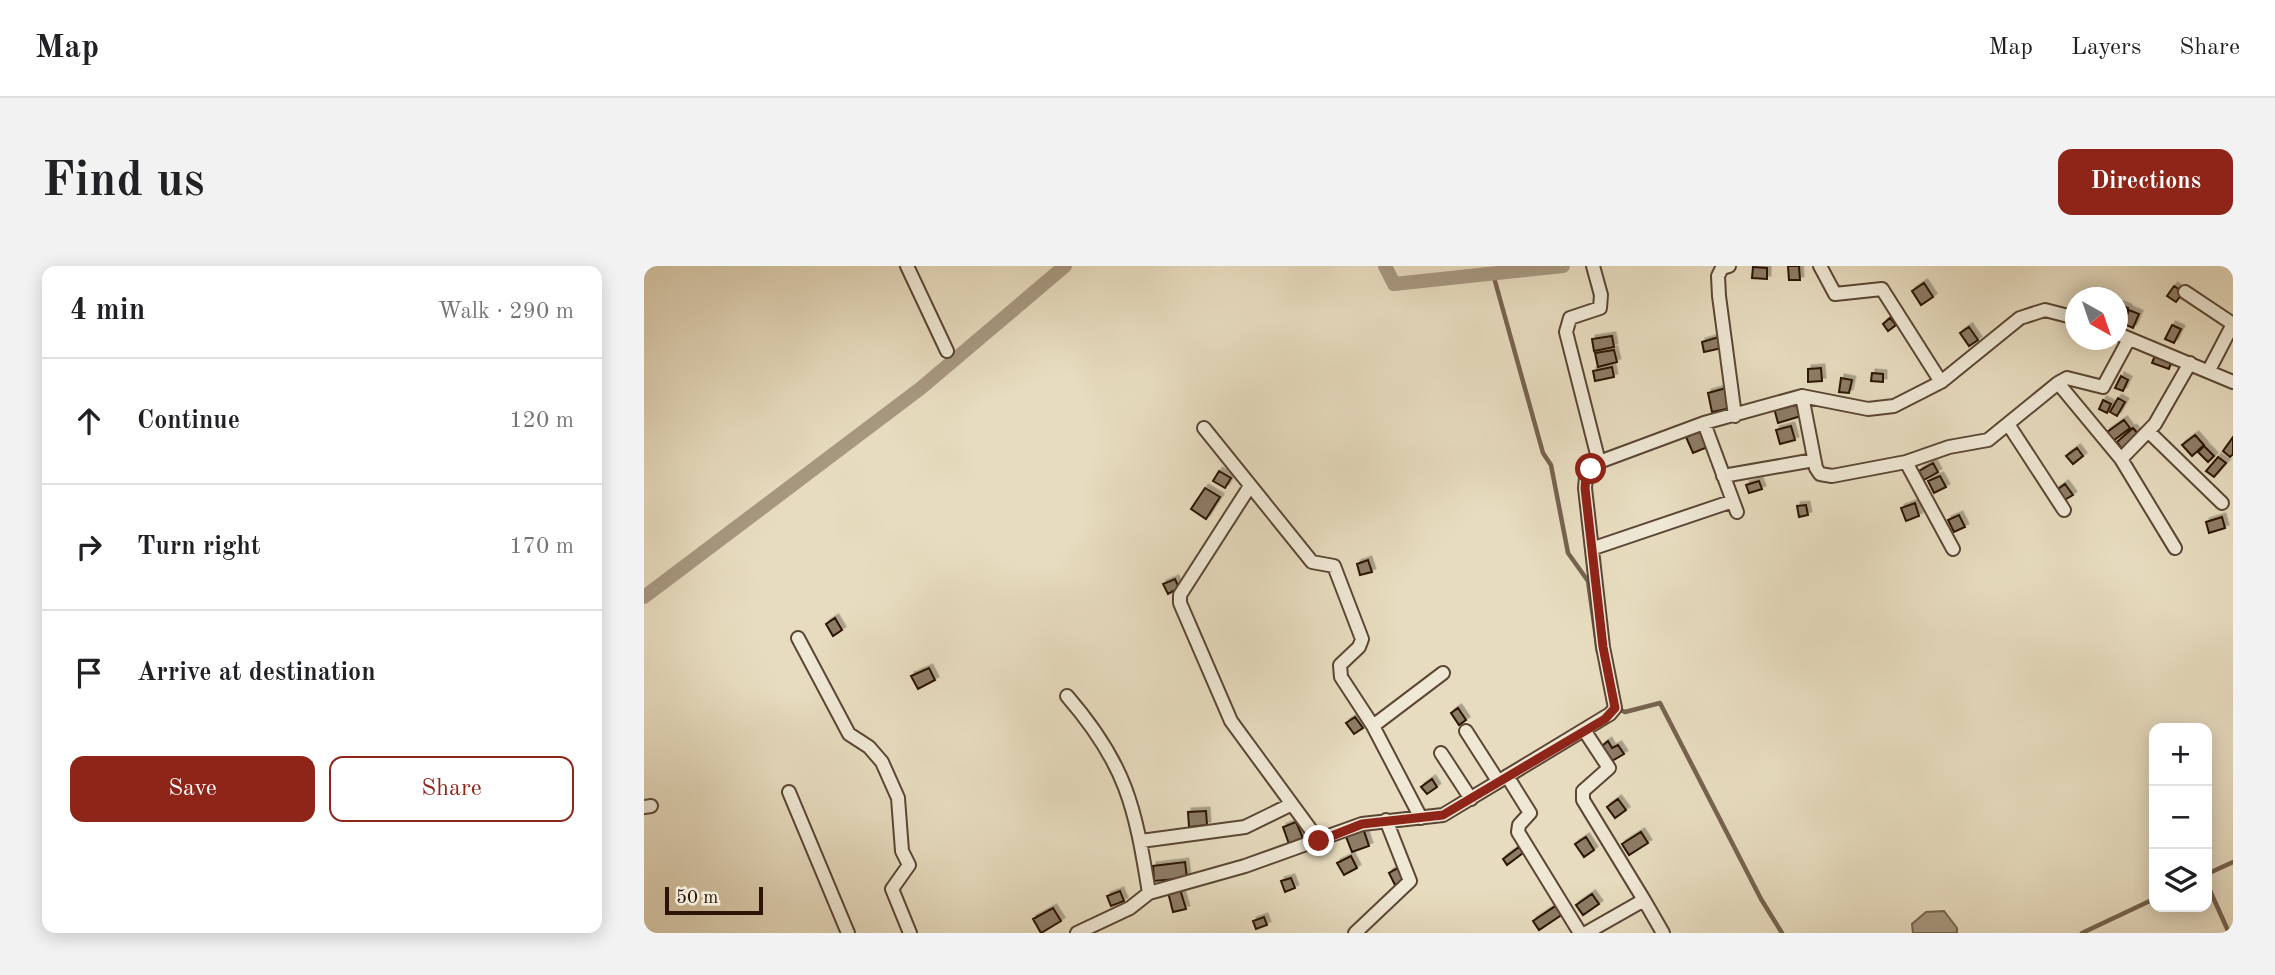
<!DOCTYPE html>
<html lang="en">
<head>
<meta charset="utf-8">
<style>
  :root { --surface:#fff; --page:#f2f2f2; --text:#202124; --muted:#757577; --line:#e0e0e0; --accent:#8f2418 }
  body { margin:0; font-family:"Old Standard TT",serif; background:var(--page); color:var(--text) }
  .controls { position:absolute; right:21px; bottom:21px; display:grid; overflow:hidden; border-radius:14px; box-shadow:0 4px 18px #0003 }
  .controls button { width:63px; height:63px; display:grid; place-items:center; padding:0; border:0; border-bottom:2px solid var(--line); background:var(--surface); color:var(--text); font:35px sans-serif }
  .compass { position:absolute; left:1421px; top:21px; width:63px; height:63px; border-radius:50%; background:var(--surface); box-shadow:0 4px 18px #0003; rotate:140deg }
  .scale { position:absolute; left:21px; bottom:18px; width:98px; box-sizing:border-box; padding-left:7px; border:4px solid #2c1406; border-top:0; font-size:19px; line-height:24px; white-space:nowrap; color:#2c1406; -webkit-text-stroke:5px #efe8d5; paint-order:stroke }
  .stop { position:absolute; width:21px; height:21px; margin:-16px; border:5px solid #8f2418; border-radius:50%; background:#fff }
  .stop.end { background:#8f2418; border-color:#fff; box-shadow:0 2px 7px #0008 }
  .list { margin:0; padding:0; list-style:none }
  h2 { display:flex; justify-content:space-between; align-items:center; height:91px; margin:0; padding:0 28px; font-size:30px }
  h2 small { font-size:23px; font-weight:400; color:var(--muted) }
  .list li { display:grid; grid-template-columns:46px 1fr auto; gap:21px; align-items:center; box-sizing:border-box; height:126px; padding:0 28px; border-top:2px solid var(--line) }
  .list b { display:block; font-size:26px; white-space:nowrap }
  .list em { font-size:23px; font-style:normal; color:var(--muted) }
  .actions { display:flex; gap:14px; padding:21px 28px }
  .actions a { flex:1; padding:16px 0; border:2px solid var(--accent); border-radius:14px; text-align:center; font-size:24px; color:var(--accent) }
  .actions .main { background:var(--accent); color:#fff }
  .icon { flex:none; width:38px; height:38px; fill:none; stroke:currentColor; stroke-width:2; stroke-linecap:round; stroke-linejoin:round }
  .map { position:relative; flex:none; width:1589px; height:667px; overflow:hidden; border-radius:14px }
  header { display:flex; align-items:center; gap:42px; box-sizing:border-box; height:98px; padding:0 35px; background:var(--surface); border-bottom:2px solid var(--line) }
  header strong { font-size:33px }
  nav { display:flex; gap:38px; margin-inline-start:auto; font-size:24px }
  .intro { display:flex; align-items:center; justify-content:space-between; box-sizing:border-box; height:168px; padding:0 42px }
  h1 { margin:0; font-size:49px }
  .button { padding:18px 32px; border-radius:14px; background:var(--accent); color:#fff; font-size:24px; font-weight:700 }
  main { display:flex; gap:42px; padding:0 42px }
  aside { flex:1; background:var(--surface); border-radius:14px; box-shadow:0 4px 18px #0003 }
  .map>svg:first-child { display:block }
  .water { fill:#a79880; stroke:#76634f; stroke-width:2 }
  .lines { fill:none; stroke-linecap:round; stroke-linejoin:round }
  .stream { stroke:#76634f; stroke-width:4.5 }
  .canal { stroke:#a79880; stroke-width:14 }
  .building { fill:#8d7c66; stroke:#2c1406; stroke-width:2; filter:url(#shadow) }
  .street-casing { stroke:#5b4634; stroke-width:16 }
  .street { stroke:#efe8d5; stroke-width:12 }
  .route { stroke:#8f2418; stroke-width:9 }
</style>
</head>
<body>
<header>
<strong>Map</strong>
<nav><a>Map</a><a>Layers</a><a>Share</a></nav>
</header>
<div class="intro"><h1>Find us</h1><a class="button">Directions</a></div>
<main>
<aside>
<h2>4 min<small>Walk · 290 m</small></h2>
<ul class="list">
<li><svg class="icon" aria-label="ahead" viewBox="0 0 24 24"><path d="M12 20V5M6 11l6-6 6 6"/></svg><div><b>Continue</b></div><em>120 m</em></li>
<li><svg class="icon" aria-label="right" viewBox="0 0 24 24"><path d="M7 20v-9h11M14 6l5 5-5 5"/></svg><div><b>Turn right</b></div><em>170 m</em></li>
<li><svg class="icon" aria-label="arrive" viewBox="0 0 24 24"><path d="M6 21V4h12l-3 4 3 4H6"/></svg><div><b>Arrive at destination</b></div></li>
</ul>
<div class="actions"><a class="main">Save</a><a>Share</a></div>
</aside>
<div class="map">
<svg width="1589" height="667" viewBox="0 0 1589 667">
  <defs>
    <filter id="shadow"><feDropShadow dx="3.5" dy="-3.5" stdDeviation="0" flood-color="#0004"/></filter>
  </defs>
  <rect width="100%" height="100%" fill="#e7dcbf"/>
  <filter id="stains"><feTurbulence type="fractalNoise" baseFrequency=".00286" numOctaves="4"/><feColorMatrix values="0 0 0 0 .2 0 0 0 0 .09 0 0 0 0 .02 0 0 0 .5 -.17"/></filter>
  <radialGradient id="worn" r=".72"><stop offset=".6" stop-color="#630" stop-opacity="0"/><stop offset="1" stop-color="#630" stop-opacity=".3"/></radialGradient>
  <path class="water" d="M1300 645 1313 662V667H1269L1268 658 1282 646Z"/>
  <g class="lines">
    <path class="stream" d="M849 8 899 187 907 199 924 287 944 315 954 386
      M972 442 981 446 1016 437 1117 633 1138 667
      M1563 608 1589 596
      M1563 618 1585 667
      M1438 667 1510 633"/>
    <path class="canal" d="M741 0 750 18 919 0
      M0 331 277 122 421 0"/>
  </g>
  <path class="building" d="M1144 0H1155L1156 14H1145Z
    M1109 1 1123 2V13L1108 12Z
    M1280 17 1289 31 1277 39 1268 25Z
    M1530 20 1539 26 1532 36 1523 30Z
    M1476 39 1484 42 1479 54 1474 52Z
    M1485 44 1495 48 1489 62 1480 58Z
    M1246 52 1252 59 1244 65 1239 58Z
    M1528 59 1537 63 1530 77 1521 73Z
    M1325 61 1334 74 1325 80 1316 67Z
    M968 70 970 81 950 85 948 73Z
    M1075 71 1078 82 1060 86 1058 76Z
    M970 84 973 96 954 101 951 87Z
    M1512 87 1528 93 1525 103 1508 97Z
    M968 101 970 111 951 115 949 105Z
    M1177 102 1178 115 1164 116V103Z
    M1228 107 1239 108V116L1227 115Z
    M1477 110 1484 114 1479 125 1471 122Z
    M1197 112 1208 114 1205 127 1195 126Z
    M1082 122 1087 142 1068 146 1064 127Z
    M1474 132 1481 136 1473 150 1466 146Z
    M1459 134 1467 138 1463 147 1455 143Z
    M1153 135 1157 150 1134 157 1130 142Z
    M1480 154 1486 162 1469 175 1463 166Z
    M1147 160 1151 174 1136 178 1132 164Z
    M1489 162 1495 169 1478 183 1473 176Z
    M1059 164 1066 180 1049 187 1042 171Z
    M1551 169 1560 179 1548 190 1538 179Z
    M1589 171V188L1586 191 1579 185Z
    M1560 180 1570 190 1564 196 1554 186Z
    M1433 182 1439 190 1429 198 1422 190Z
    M1574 191 1582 197 1570 211 1562 205Z
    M1289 197 1294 206 1280 214 1275 205Z
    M575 205 587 212 581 222 569 215Z
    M1296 210 1302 221 1290 227 1284 215Z
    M1115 215 1118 223 1105 227 1102 219Z
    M1421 218 1429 229 1417 236 1410 226Z
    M561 222 576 231 562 253 547 243Z
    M1271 237 1275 250 1262 255 1257 242Z
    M1162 239 1164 249 1155 251 1153 240Z
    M1315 249 1321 261 1310 266 1304 254Z
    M1578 251 1581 262 1565 267 1562 256Z
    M724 294 728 306 716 309 713 298Z
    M531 313 535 322 524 328 519 318Z
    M191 352 198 364 189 370 182 358Z
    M285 402 291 414 274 423 267 410Z
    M814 442 822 454 815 459 807 447Z
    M711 451 719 462 710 468 702 457Z
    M964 475 968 482 974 479 980 488 968 495 958 480Z
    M788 513 793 521 783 528 777 521Z
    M974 533 982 544 971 552 963 541Z
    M562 545 563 559 545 561 544 546Z
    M652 556 659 572 645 578 639 561Z
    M719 562 725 580 708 586 701 568Z
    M997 566 1004 577 985 589 978 578Z
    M942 571 950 584 940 591 931 578Z
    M875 581 879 587 863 599 859 593Z
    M707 590 713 602 700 609 693 597Z
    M541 596 543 612 510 615 509 600Z
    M754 602 760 614 751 619 745 607Z
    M647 612 651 622 641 626 637 615Z
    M536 623 542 643 529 646 524 626Z
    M476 625 480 635 467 640 463 630Z
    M948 628 955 638 939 649 932 639Z
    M913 639 919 648 895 664 889 655Z
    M409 642 417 655 397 667 389 653Z
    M620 651 623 659 612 663 609 655Z"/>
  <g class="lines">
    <defs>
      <path id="street" d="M263 0 303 85
        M1085 0 1078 2 1074 10 1075 30 1091 150
        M1176 0 1191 28 1238 23 1297 116
        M1541 26 1589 58 1565 104
        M1474 68 1589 116
        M1414 117 1423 112 1459 121 1485 73
        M1158 130 1224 143 1250 140 1297 116 1376 52 1401 44 1432 52
        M1060 157 1093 246
        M1364 158 1420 244
        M560 162 668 296 690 300 718 373 715 381 696 399 697 411 729 460 777 552
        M1505 166 1578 237
        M1477 193 1511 158 1546 97
        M955 196 1060 157 1158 130 1172 202 1176 208 1188 210 1262 196 1305 181 1344 174 1414 117 1477 193 1531 282
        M1262 196 1309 283
        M1079 210 1170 194
        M606 220 536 329V337L587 455 675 575
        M950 282 1089 235
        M154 372 205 468 225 481 238 496 254 532 258 585 265 599 248 623 266 667
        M423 430C482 498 491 540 505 627
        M729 460 799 407
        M940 464 965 502 939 525V534L1000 634 942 667
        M822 465 854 515
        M797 487 827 533
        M863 510 886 547 875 559 874 566 936 667
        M145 526 204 667
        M0 541 7 540
        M497 575 601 561 648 538
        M1000 634 1019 667
        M433 667 486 642 505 627 601 600 718 558 799 549 966 448 971 442 959 381 941 222 942 211 955 196 922 66 926 52 956 42 957 29 949 0
        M711 667 766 615 742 554"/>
    </defs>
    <use href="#street" class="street-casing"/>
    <use href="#street" class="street"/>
  </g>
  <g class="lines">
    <path class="route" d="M675 575 718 558 799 549 961 453 971 442 959 381 941 222 942 211 947 203"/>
  </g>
  <rect width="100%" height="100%" filter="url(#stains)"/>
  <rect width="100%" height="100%" fill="url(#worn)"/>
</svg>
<div class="controls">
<button>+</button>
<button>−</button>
<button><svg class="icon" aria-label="layers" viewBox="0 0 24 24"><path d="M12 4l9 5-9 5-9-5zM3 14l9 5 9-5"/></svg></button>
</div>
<svg class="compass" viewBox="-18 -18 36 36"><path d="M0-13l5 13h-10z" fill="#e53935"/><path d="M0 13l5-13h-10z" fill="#757577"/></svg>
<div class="scale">50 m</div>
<div class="stop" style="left:947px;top:203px"></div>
<div class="stop end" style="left:675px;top:575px"></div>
</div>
</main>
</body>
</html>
